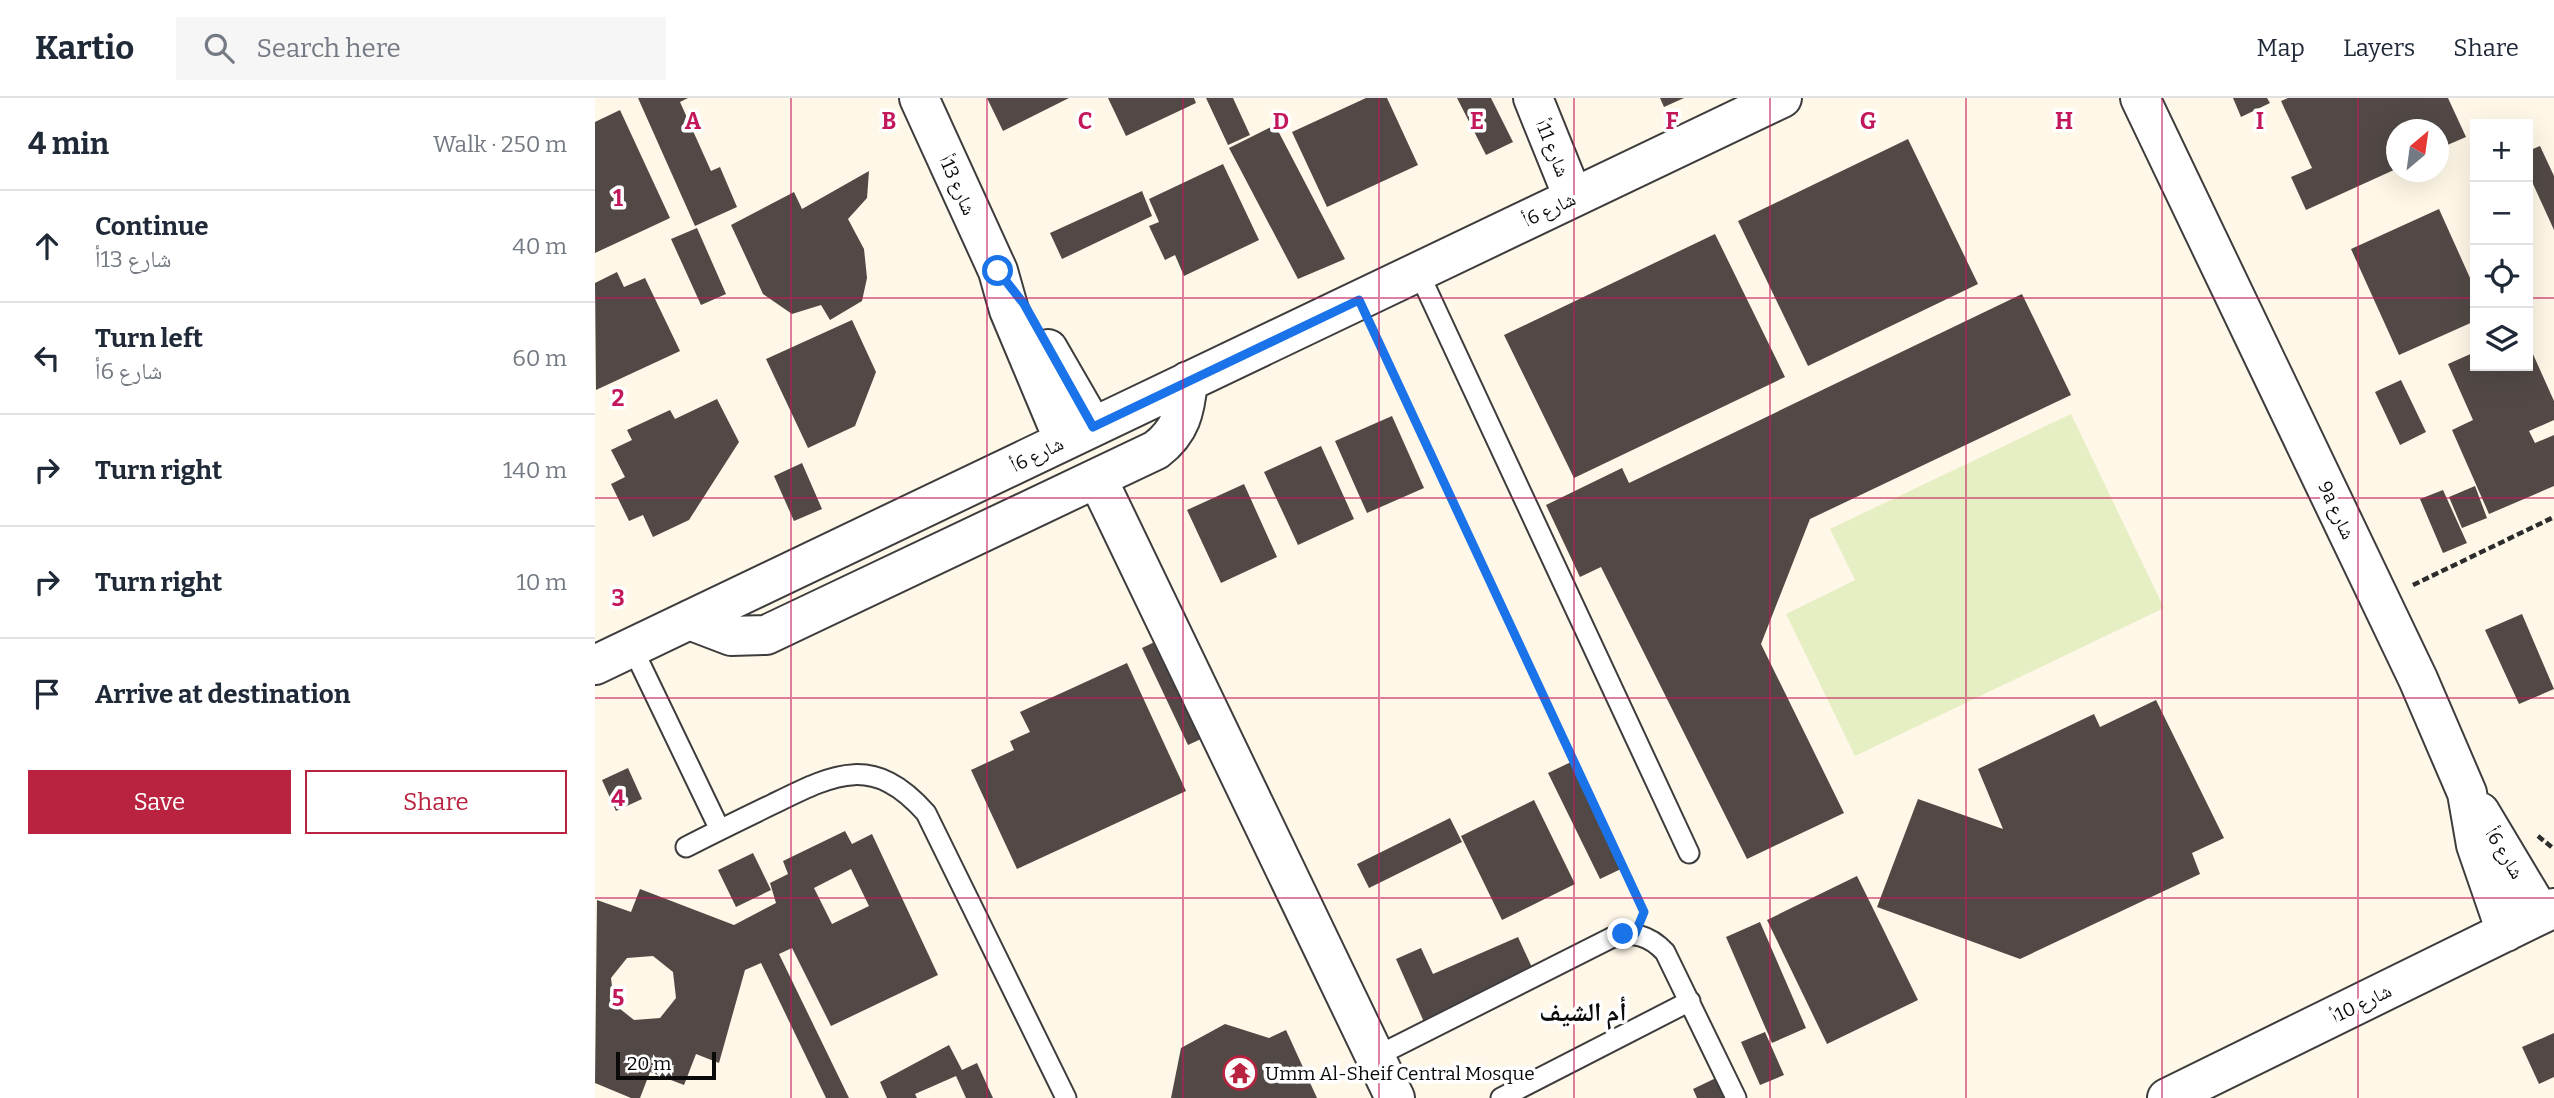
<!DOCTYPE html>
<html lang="en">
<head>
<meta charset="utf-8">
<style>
  :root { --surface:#fff; --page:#f6f6f7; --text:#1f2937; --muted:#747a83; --line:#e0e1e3; --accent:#b9233f }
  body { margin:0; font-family:Bitter,"Noto Naskh Arabic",serif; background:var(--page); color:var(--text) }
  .controls { position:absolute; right:21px; top:21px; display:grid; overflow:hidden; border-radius:0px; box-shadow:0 7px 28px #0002 }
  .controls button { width:63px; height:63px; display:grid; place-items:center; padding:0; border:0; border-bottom:2px solid var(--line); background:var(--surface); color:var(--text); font:35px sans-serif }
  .compass { position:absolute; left:1791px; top:21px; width:63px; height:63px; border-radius:50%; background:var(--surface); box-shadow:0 7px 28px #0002; rotate:29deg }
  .scale { position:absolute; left:21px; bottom:18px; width:100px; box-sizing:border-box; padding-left:7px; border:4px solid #0a0a0a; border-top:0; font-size:19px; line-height:24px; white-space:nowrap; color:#0a0a0a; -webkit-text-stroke:5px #fff; paint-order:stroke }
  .stop { position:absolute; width:21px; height:21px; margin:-16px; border:5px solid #1a73e8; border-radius:50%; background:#fff }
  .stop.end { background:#1a73e8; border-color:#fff; box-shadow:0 2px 7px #0008 }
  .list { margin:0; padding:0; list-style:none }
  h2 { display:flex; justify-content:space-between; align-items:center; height:91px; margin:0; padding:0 28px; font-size:30px }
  h2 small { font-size:23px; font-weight:400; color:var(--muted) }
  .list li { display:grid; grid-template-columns:46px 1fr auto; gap:21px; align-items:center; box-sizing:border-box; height:112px; padding:0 28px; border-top:2px solid var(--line) }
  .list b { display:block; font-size:26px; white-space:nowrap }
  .list p { margin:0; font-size:23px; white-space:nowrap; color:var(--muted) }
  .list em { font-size:23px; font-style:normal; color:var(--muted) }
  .actions { display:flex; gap:14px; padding:21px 28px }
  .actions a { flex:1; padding:16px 0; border:2px solid var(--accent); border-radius:0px; text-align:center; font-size:24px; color:var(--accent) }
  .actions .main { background:var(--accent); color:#fff }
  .icon { flex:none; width:38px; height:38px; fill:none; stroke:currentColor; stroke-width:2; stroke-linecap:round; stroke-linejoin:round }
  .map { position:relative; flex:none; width:1959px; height:1000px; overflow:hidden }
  header { display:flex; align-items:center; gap:42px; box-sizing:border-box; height:98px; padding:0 35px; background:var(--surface); border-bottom:2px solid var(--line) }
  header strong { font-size:33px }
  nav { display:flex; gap:38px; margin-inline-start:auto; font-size:24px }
  .search { width:490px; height:63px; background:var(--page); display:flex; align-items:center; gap:18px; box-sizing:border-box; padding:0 24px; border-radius:0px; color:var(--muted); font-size:26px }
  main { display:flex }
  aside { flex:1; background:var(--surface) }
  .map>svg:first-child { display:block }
  .pitch { fill:#e6efc4 }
  .building { fill:#524946; fill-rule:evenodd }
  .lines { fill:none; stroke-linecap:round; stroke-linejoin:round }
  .service-casing { stroke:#3d3d3d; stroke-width:23 }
  .minor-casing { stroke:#3d3d3d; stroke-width:42 }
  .path { stroke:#2c2c2c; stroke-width:4.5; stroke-dasharray:7 3.5; stroke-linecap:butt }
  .service { stroke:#fff; stroke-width:19 }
  .minor { stroke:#fff; stroke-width:38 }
  .route { stroke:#1a73e8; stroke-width:9 }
  .grid { fill:none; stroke:#c2185b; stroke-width:2; stroke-opacity:0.55 }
  .labels { text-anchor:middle; stroke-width:7; stroke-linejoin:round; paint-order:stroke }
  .street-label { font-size:19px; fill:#0a0a0a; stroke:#fff }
  .poi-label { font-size:19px; fill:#0a0a0a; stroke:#fff; text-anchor:start }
  .district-label { font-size:26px; font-weight:bold; fill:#0a0a0a; stroke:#fff }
  .grid-label { font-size:23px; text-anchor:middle; font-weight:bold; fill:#c2185b; stroke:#fff; stroke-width:7; stroke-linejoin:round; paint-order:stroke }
</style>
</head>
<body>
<header>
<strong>Kartio</strong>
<div class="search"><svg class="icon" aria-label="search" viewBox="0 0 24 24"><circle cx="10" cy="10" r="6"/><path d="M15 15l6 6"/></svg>Search here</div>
<nav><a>Map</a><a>Layers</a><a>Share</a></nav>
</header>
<main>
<aside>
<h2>4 min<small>Walk · 250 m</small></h2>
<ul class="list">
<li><svg class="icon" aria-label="ahead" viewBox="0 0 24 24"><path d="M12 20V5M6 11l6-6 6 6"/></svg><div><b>Continue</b><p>شارع 13أ</p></div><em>40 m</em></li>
<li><svg class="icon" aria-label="left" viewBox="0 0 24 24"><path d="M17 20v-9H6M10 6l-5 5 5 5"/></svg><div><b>Turn left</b><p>شارع 6أ</p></div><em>60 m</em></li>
<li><svg class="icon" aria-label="right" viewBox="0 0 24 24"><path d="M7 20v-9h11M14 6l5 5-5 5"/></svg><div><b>Turn right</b></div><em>140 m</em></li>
<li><svg class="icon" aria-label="right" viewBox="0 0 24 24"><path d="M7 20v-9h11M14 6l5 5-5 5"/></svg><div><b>Turn right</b></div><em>10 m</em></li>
<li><svg class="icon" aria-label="arrive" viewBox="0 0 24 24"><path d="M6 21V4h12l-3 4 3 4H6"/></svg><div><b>Arrive at destination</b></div></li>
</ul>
<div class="actions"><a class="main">Save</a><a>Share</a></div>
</aside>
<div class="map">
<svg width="1959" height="1000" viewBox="0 0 1959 1000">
  <rect width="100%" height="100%" fill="#fff7e7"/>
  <path class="pitch" d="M1476 316 1569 510 1260 658 1191 516 1260 482 1235 431Z"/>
  <path class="building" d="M43 0H93L85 4 116 73 125 69 142 109 100 128Z
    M392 0H474L408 33Z
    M513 0H599L601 5 531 38Z
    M611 0H638L655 37 633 47Z
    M771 0H792L823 67 732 109 697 34Z
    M862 0H896L918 44 891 57Z
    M1065 0H1089L1069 9Z
    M1638 0H1672L1675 5 1646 19Z
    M1693 0H1853L1871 39 1843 51V32H1801V71L1711 112 1696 79 1717 70 1686 3Z
    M25 12 75 120 0 155V24Z
    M680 27 750 161 703 181 634 50Z
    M1313 41 1383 186 1213 268 1143 123Z
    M1945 48 1959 78V132L1933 75V53Z
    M628 66 664 142 589 178 580 157 570 162 554 128 564 124 554 101Z
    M274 73 272 100 253 121 269 151 272 180 267 203 235 222 226 207 197 216 168 196 136 127 199 94 207 111Z
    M547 93 557 118 467 161 455 135Z
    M1844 111 1880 191V223L1804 257 1756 151Z
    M102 130 131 196 106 207 76 141Z
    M1120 136 1190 279 979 380 909 237Z
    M22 174 29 189 50 180 85 253 1 292 0 185Z
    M1427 196 1476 297 1215 421 1166 546 1249 715 1152 761 1006 469 985 479 951 407 1027 370 1034 385Z
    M257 222 281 274 260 328 213 350 171 261Z
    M1933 245 1959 303V322L1934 333 1940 345 1959 337V388L1894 416 1857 332 1878 322 1853 266 1880 254V268H1933Z
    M1806 282 1831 334 1805 347 1780 294Z
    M122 301 144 344 94 422 58 439 48 417 34 423 16 386 30 379 16 352 37 342 32 332 75 312 80 321Z
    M797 318 829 390 772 415 740 343Z
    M726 348 759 421 703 447 669 374Z
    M207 365 227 411 199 423 179 378Z
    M649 386 682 459 626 485 592 412Z
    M1880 388 1892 420 1867 430 1854 399Z
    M1848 392 1872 445 1848 455 1825 401Z
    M1927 516 1959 591 1924 606 1890 532Z
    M572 538 617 636 593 647 547 550Z
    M532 565 591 693 422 771 376 672 419 652 415 643 435 634 425 614Z
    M1561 602 1629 740 1597 755 1605 776 1425 861 1282 809 1323 701 1408 731 1383 671 1499 616 1505 629Z
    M976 664 1028 770 1005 781 953 675Z
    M33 670 47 701 21 713 7 682Z
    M939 702 980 786 907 822 866 738Z
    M855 720 867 744 774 790 762 766Z
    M250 733 257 746 277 736 343 877 236 928 197 850 184 856 254 1000H231L166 865 150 872 124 965 101 956 89 987 55 974 45 1000H36L0 985 2 802 36 814 45 791 139 827 181 805 175 785 193 776 188 763ZM256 771 274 808 237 826 219 790ZM58 858 78 874 81 900 65 920 39 922 19 906 16 880 32 860Z
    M158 755 176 792 141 809 123 772Z
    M1262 778 1323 902 1232 946 1172 822Z
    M1165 824 1211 930 1177 945 1131 839Z
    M923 839 940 876 829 924 801 861 826 850 838 876Z
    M630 926 674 940 691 932 722 1000H576L586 950Z
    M1170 934 1189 977 1165 987 1146 944Z
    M1959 935V979L1944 986 1927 949Z
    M354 947 367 972 382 965 398 1000H371L361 978 320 996 322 1000H292L285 984Z
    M1123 979 1134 1000H1102L1098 991Z"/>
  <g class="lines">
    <defs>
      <path id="service" d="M823 173 1094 755
        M37 549 125 732
        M91 749C120 734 149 720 178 706 239 676 278 655 331 715L471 1000
        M780 959 1016 840C1038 833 1054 837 1070 854L1141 1000
        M906 1000 1095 903"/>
      <path id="minor" d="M324 0 403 173 414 212 469 343
        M938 0 978 99
        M1545 0 1823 581 1872 695 1881 747 1911 834
        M453 251 498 329
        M502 380 800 1000
        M94 522 136 538 171 537 561 352C586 333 590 313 593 283
        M0 567 1187 0
        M1885 714 1946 816
        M1572 1000 1959 810"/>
    </defs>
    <use href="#service" class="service-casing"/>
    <use href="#minor" class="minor-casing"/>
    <path class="path" d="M779 235 1049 814
      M1818 487 1959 419
      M1943 738 1959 751"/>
    <use href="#service" class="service"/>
    <use href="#minor" class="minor"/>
  </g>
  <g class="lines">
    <path class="route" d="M403 173 429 206 498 329 764 202 1049 814 1040 836H1028"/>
  </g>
  <path class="grid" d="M196 0V1000M392 0V1000M588 0V1000M784 0V1000M979 0V1000M1175 0V1000M1371 0V1000M1567 0V1000M1763 0V1000M0 200H1880M1933 200H1959M0 400H1959M0 600H1959M0 800H1959"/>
  <defs>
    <symbol id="temple-ring" viewBox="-11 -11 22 22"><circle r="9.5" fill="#fff" stroke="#b9233f" stroke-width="1.5"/><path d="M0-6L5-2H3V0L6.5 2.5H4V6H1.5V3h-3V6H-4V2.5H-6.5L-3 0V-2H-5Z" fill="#b9233f"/></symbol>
  </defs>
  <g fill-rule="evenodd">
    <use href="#temple-ring" x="626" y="956" width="38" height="38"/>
  </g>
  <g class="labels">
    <g class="street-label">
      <text transform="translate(958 50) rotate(68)" y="7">شارع 11أ</text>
      <text transform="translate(363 87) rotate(66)" y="7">شارع 13أ</text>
      <text transform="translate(954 111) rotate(-25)" y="7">شارع 6أ</text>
      <text transform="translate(442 356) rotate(-26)" y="7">شارع 6أ</text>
      <text transform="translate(1742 412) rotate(65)" y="7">9a شارع</text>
      <text transform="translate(1910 755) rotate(59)" y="7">شارع 6أ</text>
      <text transform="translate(1766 905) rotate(-26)" y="7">شارع 10أ</text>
    </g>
    <g class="poi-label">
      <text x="670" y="982">Umm Al-Sheif Central Mosque</text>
    </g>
    <g class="district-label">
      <text x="988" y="923">أم الشيف</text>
    </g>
  </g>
  <g class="grid-label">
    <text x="98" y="31">A</text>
    <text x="294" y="31">B</text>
    <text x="490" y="31">C</text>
    <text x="686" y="31">D</text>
    <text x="882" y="31">E</text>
    <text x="1077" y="31">F</text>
    <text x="1273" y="31">G</text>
    <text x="1469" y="31">H</text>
    <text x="1665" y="31">I</text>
    <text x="23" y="108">1</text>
    <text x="23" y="308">2</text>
    <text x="23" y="508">3</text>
    <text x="23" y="708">4</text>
    <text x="23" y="908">5</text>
  </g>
</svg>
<div class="controls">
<button>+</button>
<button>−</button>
<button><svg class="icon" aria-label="locate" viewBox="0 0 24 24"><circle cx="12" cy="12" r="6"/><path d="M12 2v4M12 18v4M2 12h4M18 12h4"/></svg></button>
<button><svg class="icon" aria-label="layers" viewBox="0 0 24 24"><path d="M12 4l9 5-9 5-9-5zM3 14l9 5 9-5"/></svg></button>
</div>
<svg class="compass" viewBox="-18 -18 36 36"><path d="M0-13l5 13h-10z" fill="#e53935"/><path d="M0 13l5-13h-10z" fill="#747a83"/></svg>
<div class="scale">20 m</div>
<div class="stop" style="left:403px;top:173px"></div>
<div class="stop end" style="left:1028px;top:836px"></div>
</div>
</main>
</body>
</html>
